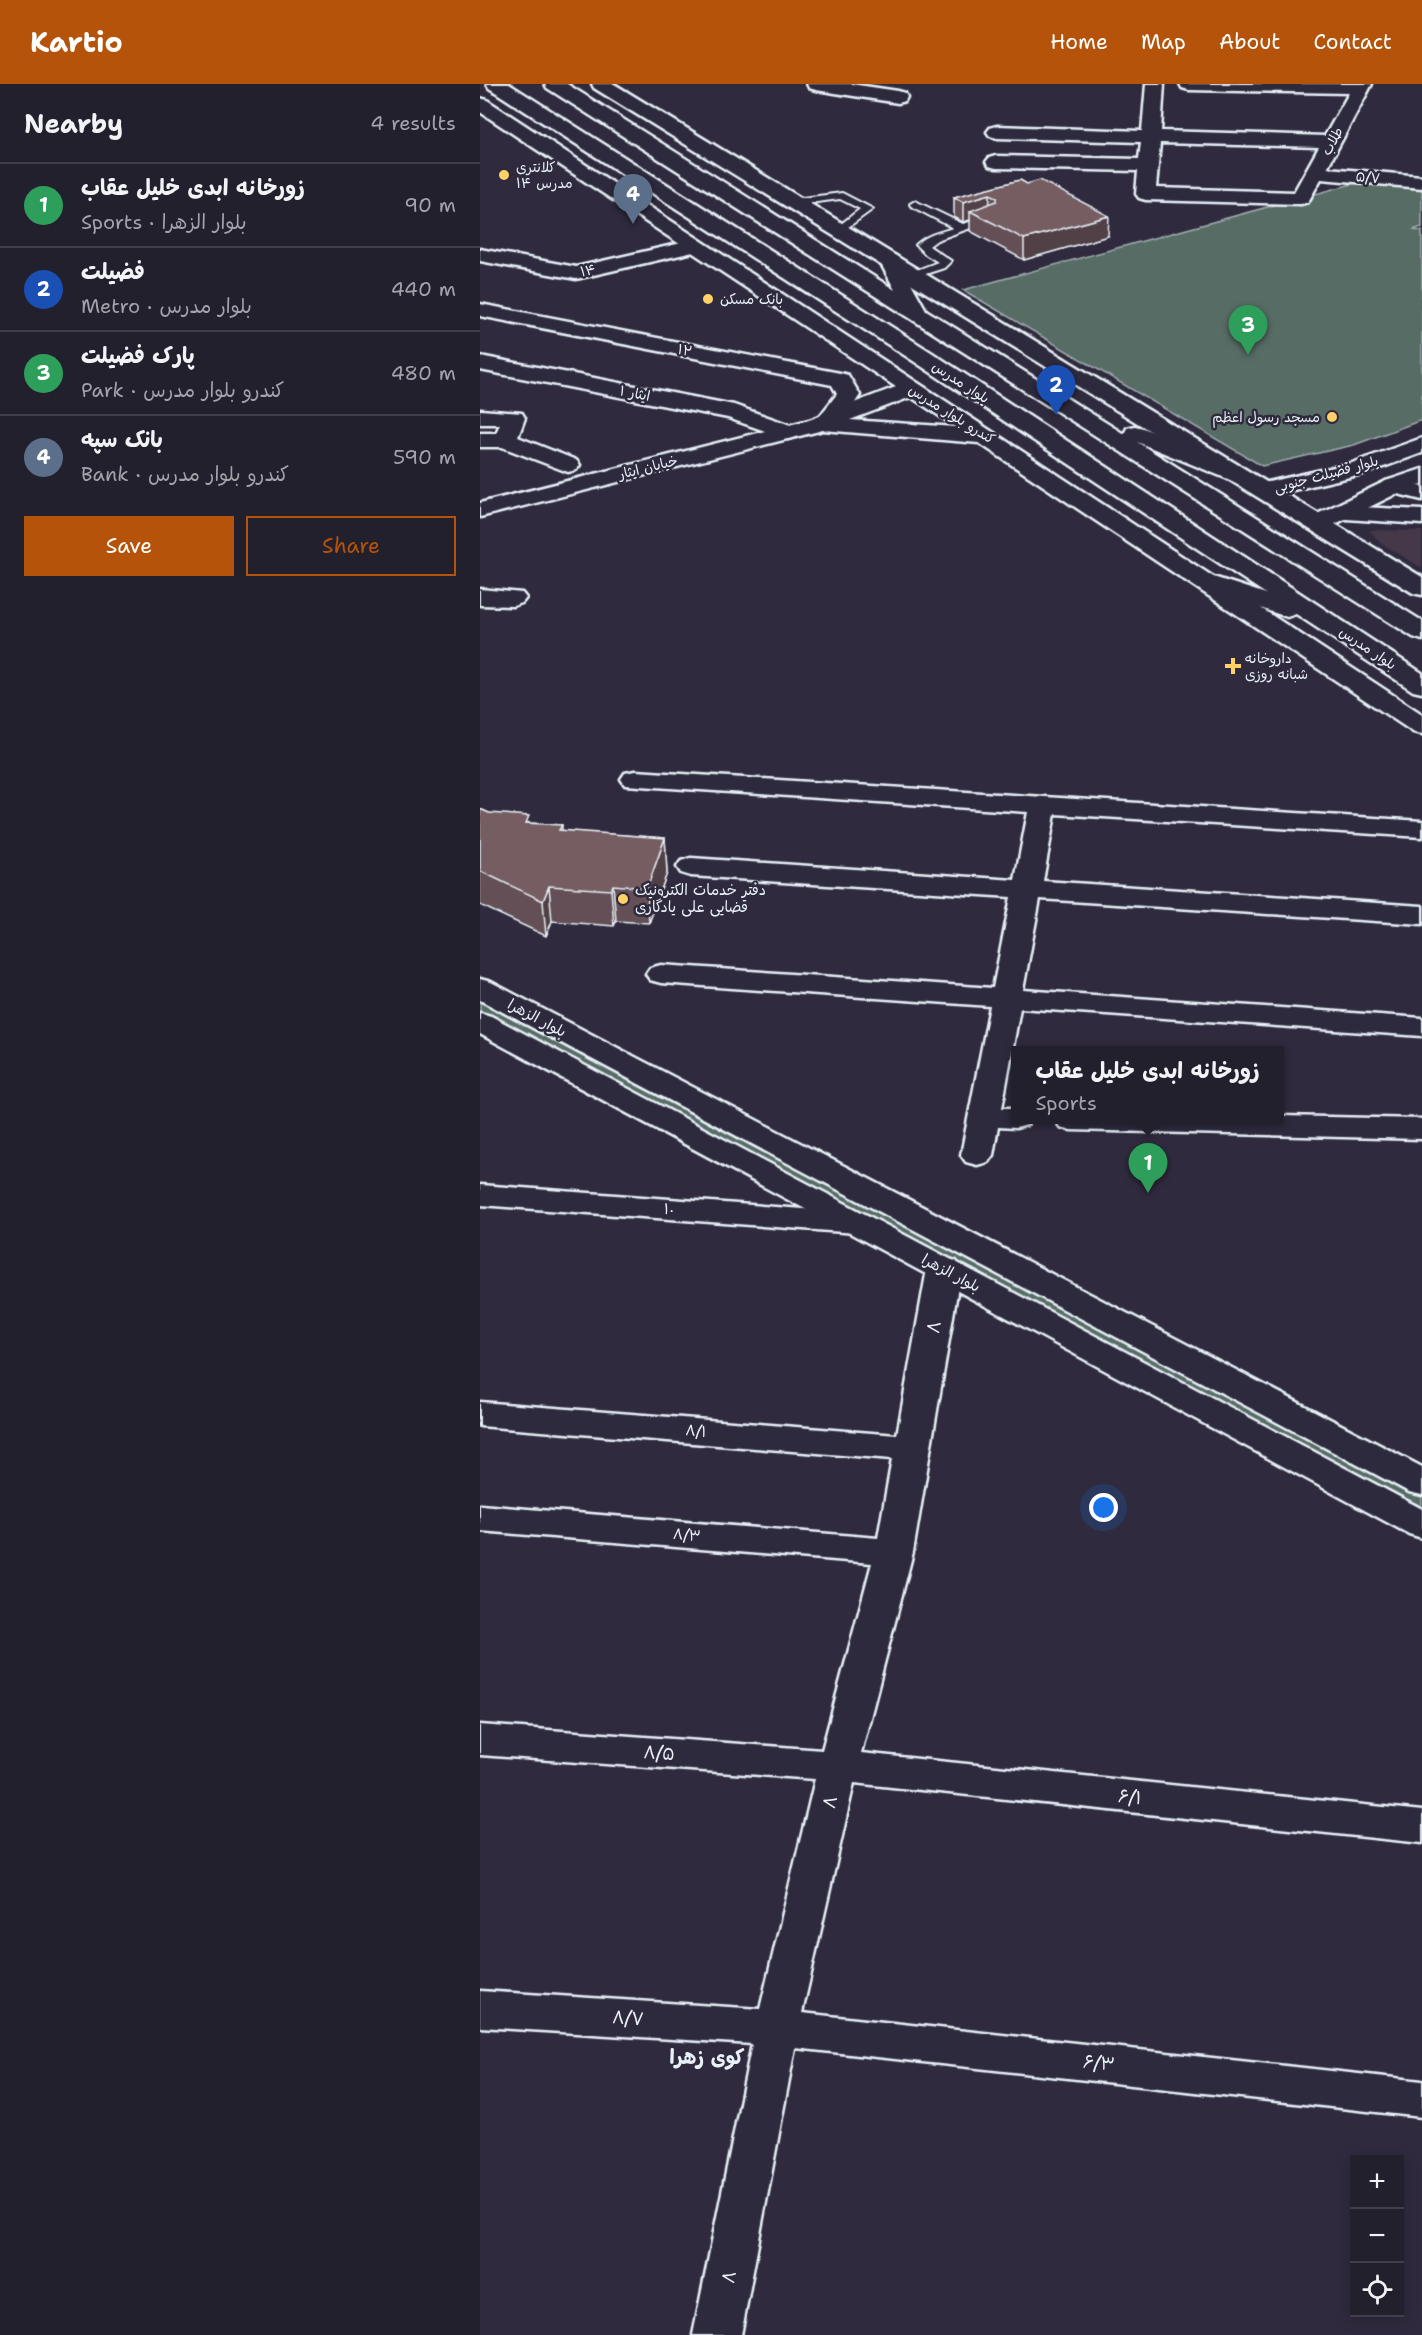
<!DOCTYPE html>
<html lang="en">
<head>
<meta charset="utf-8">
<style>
  :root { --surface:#23202e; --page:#2b2836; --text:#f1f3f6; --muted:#a3a3aa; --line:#403e4a; --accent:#b45309 }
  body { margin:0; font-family:"Shantell Sans","Playpen Sans Arabic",sans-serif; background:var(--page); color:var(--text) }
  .controls { position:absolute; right:18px; bottom:18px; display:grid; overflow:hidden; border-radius:0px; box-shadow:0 3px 15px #0003 }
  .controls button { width:54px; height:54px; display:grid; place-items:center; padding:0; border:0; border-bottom:2px solid var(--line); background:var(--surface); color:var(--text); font:30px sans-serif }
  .you { position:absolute; left:624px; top:1424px; width:21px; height:21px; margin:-15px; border:4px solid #fff; border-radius:50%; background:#1a73e8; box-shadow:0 0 0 9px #1a73e833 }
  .badge { display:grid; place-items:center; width:39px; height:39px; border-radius:50%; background:var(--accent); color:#fff; font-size:20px; font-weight:700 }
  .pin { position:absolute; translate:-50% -50px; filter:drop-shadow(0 2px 3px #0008) }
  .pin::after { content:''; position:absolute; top:32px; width:21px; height:18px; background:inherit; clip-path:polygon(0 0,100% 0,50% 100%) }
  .popup { position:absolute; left:531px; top:962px; width:273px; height:78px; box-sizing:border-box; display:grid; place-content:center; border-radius:0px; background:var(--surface); filter:drop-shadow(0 2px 4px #0005); font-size:20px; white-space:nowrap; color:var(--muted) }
  .popup b { font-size:22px; color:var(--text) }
  .popup::after { content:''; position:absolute; left:50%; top:100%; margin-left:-12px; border:12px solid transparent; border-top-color:var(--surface) }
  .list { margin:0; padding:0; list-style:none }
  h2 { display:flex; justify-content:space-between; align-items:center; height:78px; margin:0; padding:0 24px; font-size:26px }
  h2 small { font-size:20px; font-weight:400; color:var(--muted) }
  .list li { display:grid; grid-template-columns:39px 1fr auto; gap:18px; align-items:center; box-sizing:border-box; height:84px; padding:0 24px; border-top:2px solid var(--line) }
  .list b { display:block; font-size:22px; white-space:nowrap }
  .list p { margin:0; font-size:20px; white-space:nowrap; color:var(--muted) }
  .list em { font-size:20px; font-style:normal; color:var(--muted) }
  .actions { display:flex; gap:12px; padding:18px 24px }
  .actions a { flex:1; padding:14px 0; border:2px solid var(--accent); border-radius:0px; text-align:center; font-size:21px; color:var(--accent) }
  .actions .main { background:var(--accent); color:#fff }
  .icon { flex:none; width:33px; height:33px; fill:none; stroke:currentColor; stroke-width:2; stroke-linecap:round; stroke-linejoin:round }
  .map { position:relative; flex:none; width:942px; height:2251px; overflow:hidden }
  header { display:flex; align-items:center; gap:36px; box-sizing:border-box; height:84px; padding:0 30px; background:var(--accent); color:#fff }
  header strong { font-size:28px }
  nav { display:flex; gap:33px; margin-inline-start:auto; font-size:21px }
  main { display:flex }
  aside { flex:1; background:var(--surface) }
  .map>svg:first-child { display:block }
  .built { fill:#443948 }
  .green { fill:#586c66; stroke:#a0aeaf; stroke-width:1.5 }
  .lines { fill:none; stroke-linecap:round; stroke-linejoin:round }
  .service-casing { stroke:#e8f1f8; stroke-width:4 }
  .minor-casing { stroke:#e8f1f8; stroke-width:5 }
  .secondary-casing { stroke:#e8f1f8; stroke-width:5 }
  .primary-casing { stroke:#e8f1f8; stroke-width:5 }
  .service { fill:#2f2a3d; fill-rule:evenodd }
  .minor { fill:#2f2a3d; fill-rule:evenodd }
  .secondary { fill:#2f2a3d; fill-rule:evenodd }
  .primary { fill:#2f2a3d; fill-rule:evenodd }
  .wall { fill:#645054; stroke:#e8f1f8; stroke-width:1.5 }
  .shaded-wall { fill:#514145; stroke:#e8f1f8; stroke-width:1.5 }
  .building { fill:#745d62; stroke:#e8f1f8; stroke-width:1.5 }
  .poi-dot { fill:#ffd166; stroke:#2f2a3d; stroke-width:2 }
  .labels { text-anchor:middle; stroke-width:5; stroke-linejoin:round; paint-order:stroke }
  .far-street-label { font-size:14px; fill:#e8f1f8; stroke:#2f2a3d }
  .far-poi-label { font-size:14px; fill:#e8f1f8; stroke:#2f2a3d; text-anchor:start }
  .poi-label { font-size:15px; fill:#e8f1f8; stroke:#2f2a3d; text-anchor:start }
  .street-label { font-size:15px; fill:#e8f1f8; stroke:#2f2a3d }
  .near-street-label { font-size:18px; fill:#e8f1f8; stroke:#2f2a3d }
  .near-neighbourhood-label { font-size:20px; font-weight:bold; fill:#e8f1f8; stroke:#2f2a3d }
</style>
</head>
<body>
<header>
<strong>Kartio</strong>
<nav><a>Home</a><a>Map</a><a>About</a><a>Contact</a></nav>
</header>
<main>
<aside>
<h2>Nearby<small>4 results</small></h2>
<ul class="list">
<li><span class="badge" style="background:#2e9e5b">1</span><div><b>زورخانه ابدی خلیل عقاب</b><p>Sports · بلوار الزهرا</p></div><em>90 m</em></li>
<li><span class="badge" style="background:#1a4fb4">2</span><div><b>فضیلت</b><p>Metro · بلوار مدرس</p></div><em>440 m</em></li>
<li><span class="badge" style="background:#2e9e5b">3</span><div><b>پارک فضیلت</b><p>Park · کندرو بلوار مدرس</p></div><em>480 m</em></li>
<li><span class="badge" style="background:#5c6f8a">4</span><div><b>بانک سپه</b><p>Bank · کندرو بلوار مدرس</p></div><em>590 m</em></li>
</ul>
<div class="actions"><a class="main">Save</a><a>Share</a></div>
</aside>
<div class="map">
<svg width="942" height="2251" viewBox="0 0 942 2251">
  <rect width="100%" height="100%" fill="#2f2a3d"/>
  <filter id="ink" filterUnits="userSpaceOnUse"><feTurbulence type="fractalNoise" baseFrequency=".0167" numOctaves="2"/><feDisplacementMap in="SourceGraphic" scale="12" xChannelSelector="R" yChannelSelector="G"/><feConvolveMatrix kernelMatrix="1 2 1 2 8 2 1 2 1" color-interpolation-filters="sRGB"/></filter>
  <g filter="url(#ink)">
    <path class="built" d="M889 446 942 447V484L901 459Z"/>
    <path class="green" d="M883 97 942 101V143L933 146 942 147V336L874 361 782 382 483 206Z
      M0 911 942 1405V1423L0 929Z"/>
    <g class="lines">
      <defs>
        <path id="service" d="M362 109 393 125 360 149 356 148V144L380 125 360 115 314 121 309 118 314 115Z
          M435 117 483 140 510 132 516 135 457 156 449 162 471 177 464 184 433 194 427 191 429 189 458 178 445 170 436 161C446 151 460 148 473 144L431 122 430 120Z"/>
        <path id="minor" d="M327 0H371L418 7 425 9 427 13 425 17 418 19 336 6 329 4Z
          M666 0H684L681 47 845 52 869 9 709 6 702 4 700 0H892L847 84 942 92V104L841 95 828 118 821 120 666 116 659 114 656 110 658 87 516 84 509 82 506 78 509 74 516 72 659 75 661 58 517 54 510 52 507 48 510 44 517 42 662 47ZM680 59 839 63 814 108 676 104Z
          M215 156 222 158 225 162 222 166 96 195 0 177V165L96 183Z
          M0 220 360 289 368 291 380 311C370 326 358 347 339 342L336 337 357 310 352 301 0 232Z
          M0 272 254 321 316 343 319 348 316 353 308 355 248 334 0 286Z
          M0 326 42 329 45 334 38 353 96 376 100 381 96 386 88 388 22 363H0V349H16L20 340H0Z
          M914 395 942 402V416L906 407 902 402 906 397Z
          M859 422 942 426V440L851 434 847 429 851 424Z
          M0 505 42 509 46 514 42 519 33 522 0 521Z
          M155 687 942 737V753L575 730 563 797 942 822V840L560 815 543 906 942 934V952L540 924 522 1024H536V1036H551L547 1041 536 1044 518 1043 513 1071 508 1078 497 1081 486 1078 481 1071 510 922 181 899 170 896 166 890 170 884 181 881 513 904 531 813 211 792 201 789 197 783 201 777 211 774 535 796 548 728 145 701 141 695 145 689Z
          M800 1032 942 1035V1055L591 1046 580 1043 575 1036H800Z
          M0 1101 377 1129 389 1132 394 1139 389 1146 377 1149 0 1121Z
          M464 1174 476 1177 481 1185 433 1468 381 1669 942 1727V1759L374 1699 322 1929 942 1997V2033L315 1964 261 2251H213L272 1960 0 1943V1907L280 1925 335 1695 0 1671V1641L342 1666 392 1479 0 1447V1421L398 1454 412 1375 0 1342V1318L417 1351 447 1185 452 1177Z"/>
        <path id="secondary" d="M112 0H134L942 493V511L933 509 114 4Z
          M0 14 7 16 942 630V650L933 648 499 359 343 346 0 433V419L329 336 416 303 0 28ZM431 313 476 343 370 336Z
          M0 895 11 898 942 1383V1411L929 1408 0 916Z
          M0 929 11 932 942 1425V1454L929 1450 0 950Z"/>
        <path id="primary" d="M7 0H29L451 268 942 589V609L933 607 816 530 807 533 798 530 715 502 712 497 715 492 724 490 786 510 435 278 9 4Z
          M65 0H87L415 206 399 176 402 172 409 170 416 172 446 226 644 350 647 344 655 342 663 344 764 385 768 390 764 395 756 397 748 395 657 358 942 537V556L933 553 67 4Z
          M942 354V369L887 389 783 413 775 411 771 406 775 401 872 379Z
          M942 385V400L922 407 847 444 838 446 829 444 826 439 829 434 906 397Z"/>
      </defs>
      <use href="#service" class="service-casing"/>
      <use href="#minor" class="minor-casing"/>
      <use href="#secondary" class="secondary-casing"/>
      <use href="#primary" class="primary-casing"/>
      <use href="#service" class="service"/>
      <use href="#minor" class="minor"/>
      <use href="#secondary" class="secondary"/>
      <use href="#primary" class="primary"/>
    </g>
    <path class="wall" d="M540 96 628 152 544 176 490 147V136L483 138 474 133V113Z
      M0 725 9 729 50 739 82 741V747L185 754 187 789 169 839 136 837 134 842 72 837 66 852 0 821Z"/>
    <path class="shaded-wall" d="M510 110 509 130 490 127V136L483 138V118Z
      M629 132 628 152 544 176V155Z
      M185 754 187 789 169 839 167 804Z
      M133 801 136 837 134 842 131 806Z
      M69 802 72 837 66 852 63 817Z"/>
    <path class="building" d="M540 96 547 100 560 96 629 132 544 155 490 127 517 117V113L510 110 483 118 474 113Z
      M0 725 9 729 49 732 46 739 82 741 79 746 185 754 167 804 133 801 131 806 69 802 63 817 0 787Z"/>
  </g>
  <g class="poi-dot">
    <circle cx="24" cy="91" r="6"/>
    <circle cx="228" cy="215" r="6"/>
    <circle cx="852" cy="333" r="6"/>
    <path d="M750 573h6v6h6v6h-6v6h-6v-6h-6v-6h6z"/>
    <circle cx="143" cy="815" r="6"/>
  </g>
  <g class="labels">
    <g class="far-street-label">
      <text transform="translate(852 57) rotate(-61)" y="5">طلاب</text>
      <text transform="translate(888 93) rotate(5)" y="5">۵/۷</text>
      <text transform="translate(108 186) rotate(-11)" y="5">۱۴</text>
      <text transform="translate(205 266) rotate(11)" y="5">۱۲</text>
      <text transform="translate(481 298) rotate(33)" y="5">بلوار مدرس</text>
      <text transform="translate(155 309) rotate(11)" y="5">ایثار ۱</text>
      <text transform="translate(472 330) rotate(32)" y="5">کندرو بلوار مدرس</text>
      <text transform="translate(168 383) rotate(-14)" y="5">خیابان ایثار</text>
      <text transform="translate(846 390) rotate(-15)" y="5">بلوار فضیلت جنوبی</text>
      <text transform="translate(888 564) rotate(34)" y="5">بلوار مدرس</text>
    </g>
    <g class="far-poi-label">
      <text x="36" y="88">کلانتری<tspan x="36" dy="16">۱۴ مدرس</tspan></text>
      <text x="240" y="220">بانک مسکن</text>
      <text x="840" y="338" text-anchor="end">مسجد رسول اعظم</text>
      <text x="765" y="579">داروخانه<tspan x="765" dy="16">شبانه روزی</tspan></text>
    </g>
    <g class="poi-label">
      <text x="155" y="811">دفتر خدمات الکترونیک<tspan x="155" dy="17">قضایی علی یادگاری</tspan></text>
    </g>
    <g class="street-label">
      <text transform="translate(57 934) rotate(28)" y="5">بلوار الزهرا</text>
      <text transform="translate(189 1125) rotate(4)" y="5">۱۰</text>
      <text transform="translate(471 1189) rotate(28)" y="5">بلوار الزهرا</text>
      <text transform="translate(216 1347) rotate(5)" y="5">۸/۱</text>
      <text transform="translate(207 1451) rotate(5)" y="5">۸/۳</text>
    </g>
    <g class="near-street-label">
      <text transform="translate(454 1243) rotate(-80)" y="6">۸</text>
      <text transform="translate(179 1669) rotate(4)" y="6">۸/۵</text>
      <text transform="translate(650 1713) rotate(6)" y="6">۶/۱</text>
      <text transform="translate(350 1718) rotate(-77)" y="6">۸</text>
      <text transform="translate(148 1934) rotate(4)" y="6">۸/۷</text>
      <text transform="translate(619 1979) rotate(6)" y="6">۶/۳</text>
      <text transform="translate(249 2193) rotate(-79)" y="6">۸</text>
    </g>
    <g class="near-neighbourhood-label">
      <text x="227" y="1980">کوی زهرا</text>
    </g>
  </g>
</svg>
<div class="controls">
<button>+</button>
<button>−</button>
<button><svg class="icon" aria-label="locate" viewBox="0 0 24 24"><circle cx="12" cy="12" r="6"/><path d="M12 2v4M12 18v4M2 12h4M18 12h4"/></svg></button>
</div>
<div class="you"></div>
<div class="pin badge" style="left:668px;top:1109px;background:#2e9e5b">1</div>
<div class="popup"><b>زورخانه ابدی خلیل عقاب</b>Sports</div>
<div class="pin badge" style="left:576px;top:331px;background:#1a4fb4">2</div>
<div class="pin badge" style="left:768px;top:271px;background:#2e9e5b">3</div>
<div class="pin badge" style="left:153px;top:140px;background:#5c6f8a">4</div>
</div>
</main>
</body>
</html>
